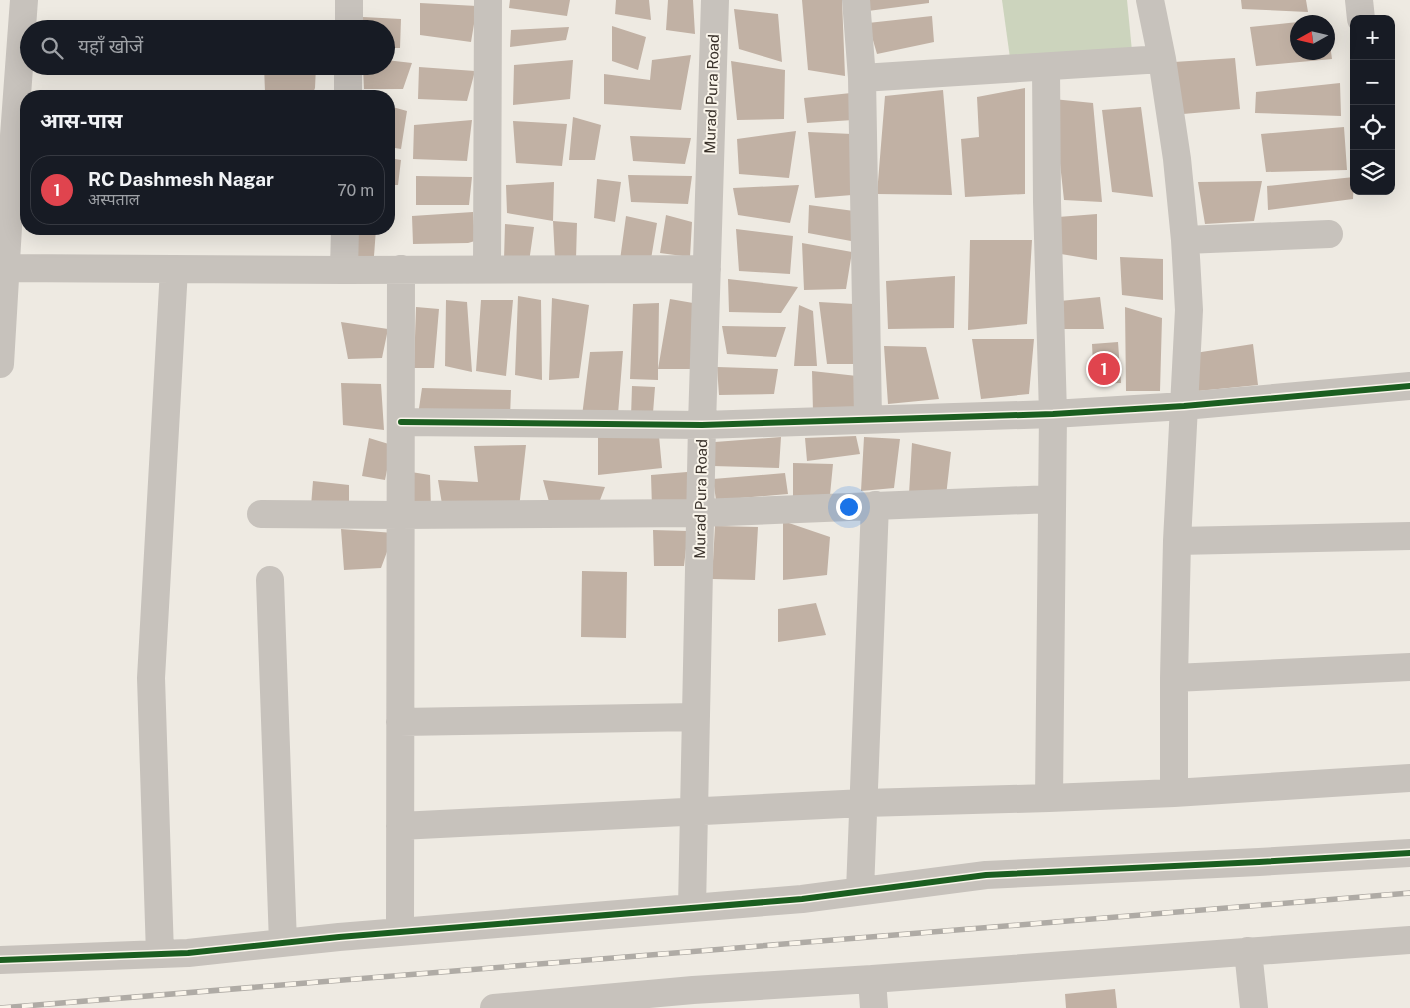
<!DOCTYPE html>
<html lang="hi">
<head>
<meta charset="utf-8">
<style>
  :root { --surface:#171b24; --page:#242831; --text:#f1f3f6; --muted:#9ea1a6; --line:#363941; --accent:#1a73e8 }
  body { margin:0; font-family:"Public Sans","Noto Sans Devanagari",sans-serif; background:var(--page); color:var(--text) }
  .controls { position:absolute; right:15px; top:15px; display:grid; overflow:hidden; border-radius:10px; box-shadow:0 5px 20px #0002 }
  .controls button { width:45px; height:45px; display:grid; place-items:center; padding:0; border:0; border-bottom:1px solid var(--line); background:var(--surface); color:var(--text); font:25px sans-serif }
  .compass { position:absolute; left:1290px; top:15px; width:45px; height:45px; border-radius:50%; background:var(--surface); box-shadow:0 5px 20px #0002; rotate:262deg }
  .you { position:absolute; left:848px; top:506px; width:18px; height:18px; margin:-12px; border:4px solid #fff; border-radius:50%; background:#1a73e8; box-shadow:0 0 0 8px #1a73e833 }
  .badge { display:grid; place-items:center; width:32px; height:32px; border-radius:50%; background:var(--accent); color:#fff; font-size:16px; font-weight:700 }
  .pin { position:absolute; translate:-50% -50%; border:2px solid #fff; box-shadow:0 1px 5px #0006 }
  .list { margin:0; padding:0; list-style:none }
  h2 { display:flex; justify-content:space-between; align-items:center; height:65px; margin:0; padding:0 20px; font-size:21px }
  h2 small { font-size:16px; font-weight:400; color:var(--muted) }
  .list li { display:grid; grid-template-columns:32px 1fr auto; gap:15px; align-items:center; box-sizing:border-box; height:70px; margin:0 10px 10px; padding:0 10px; border:1px solid var(--line); border-radius:20px }
  .list b { display:block; font-size:19px; white-space:nowrap }
  .list p { margin:0; font-size:16px; white-space:nowrap; color:var(--muted) }
  .list em { font-size:16px; font-style:normal; color:var(--muted) }
  .icon { flex:none; width:28px; height:28px; fill:none; stroke:currentColor; stroke-width:2; stroke-linecap:round; stroke-linejoin:round }
  .map { position:relative; flex:none; width:1410px; height:1008px; overflow:hidden }
  .search { position:absolute; background:var(--surface); box-shadow:0 5px 20px #0002; left:20px; top:20px; width:375px; height:55px; display:flex; align-items:center; gap:12px; box-sizing:border-box; padding:0 18px; border-radius:28px; color:var(--muted); font-size:19px }
  .panel { position:absolute; background:var(--surface); box-shadow:0 5px 20px #0002; left:20px; top:90px; width:375px; height:145px; border-radius:20px }
  .map>svg:first-child { display:block }
  .park { fill:#ccd4bd }
  .building { fill:#c1b1a4 }
  .lines { fill:none; stroke-linecap:round; stroke-linejoin:round }
  .minor { stroke:#c7c2bc; stroke-width:28 }
  .rail-casing { stroke:#afaba5; stroke-width:5.5 }
  .rail { stroke:#faf5eb; stroke-width:4; stroke-dasharray:11; stroke-linecap:butt }
  .cycleway-casing { stroke:#faf5eb; stroke-width:9 }
  .cycleway { stroke:#1b5e20; stroke-width:6 }
  .labels { text-anchor:middle; stroke-width:4; stroke-linejoin:round; paint-order:stroke }
  .street-label { font-size:15px; fill:#383029; stroke:#faf5eb }
</style>
</head>
<body>
<div class="map">
<svg width="1410" height="1008" viewBox="0 0 1410 1008">
  <rect width="100%" height="100%" fill="#eeeae2"/>
  <path class="park" d="M1002 0H1127L1132 51 1010 58Z"/>
  <path class="building" d="M510 0H570L567 16 509 8Z
    M616 0H649L651 20 615 14Z
    M668 0H693L695 34 666 30Z
    M802 0H842L845 76 808 70Z
    M869 0H929V3L868 11Z
    M1241 0H1306L1308 12 1242 9Z
    M420 3 477 6 471 42 420 35Z
    M734 9 778 14 782 62 739 49Z
    M932 16 934 42 877 54 868 23Z
    M363 17 401 19 400 48H386V29H362Z
    M1326 19V22H1304V21Z
    M1298 22V52H1328L1329 37 1332 59 1256 66 1250 27Z
    M612 26 646 37 638 70 612 61Z
    M569 27 566 40 510 47 511 30Z
    M691 55 681 110 604 104V74L650 80 652 60Z
    M1235 58 1240 109 1183 114 1174 62Z
    M386 60 412 63 403 89H364L363 66H386Z
    M573 60 570 99 513 105 514 65Z
    M731 61 785 70 784 119 737 120Z
    M264 66H316L315 88 313 93 265 92Z
    M419 67 475 71 467 101 418 99Z
    M1340 83 1341 116 1255 113 1256 92Z
    M1025 88V194L965 197 961 139 979 137 977 97Z
    M943 90 952 195 877 194 885 96Z
    M851 93 853 120 807 123 804 98Z
    M1053 99 1093 103 1102 202 1064 200Z
    M389 106 407 111 401 149 389 147Z
    M1141 107 1153 197 1112 192 1102 110Z
    M573 117 601 125 595 160H569Z
    M472 120 467 161 413 159 414 125Z
    M513 121 567 124 562 166 516 163Z
    M1344 127 1347 170 1266 172 1261 134Z
    M796 131 789 178 739 174 737 139Z
    M808 132 852 134V195L815 198Z
    M630 136 691 138 685 164 633 161Z
    M389 158 401 160 398 185H389Z
    M628 175 692 176 688 204 631 202Z
    M416 176 472 177 469 205H416Z
    M1354 177 1353 199 1268 210 1267 186Z
    M597 179 621 182 615 222 594 218Z
    M1262 181 1254 221 1205 224 1198 182Z
    M554 182 553 221 507 213 506 185Z
    M799 185 790 223 738 215 733 188Z
    M809 205 854 211 851 241 808 233Z
    M473 212 475 241 468 243 413 244 412 216Z
    M1097 214V260L1061 254 1058 217Z
    M666 215 692 222 690 257 660 253Z
    M626 216 657 223 651 259 620 260Z
    M553 221 577 223 576 260 555 259Z
    M505 224 534 227 529 262 504 260Z
    M355 229H376L374 256H353Z
    M736 229 793 236 790 274 739 271Z
    M970 240H1032L1027 324 968 330Z
    M802 243 852 252 846 289 804 290Z
    M1120 257 1163 259V300L1122 295Z
    M955 276 954 328 888 329 886 281Z
    M728 279 798 287 781 313 729 312Z
    M518 296 541 300 542 380 515 375Z
    M1100 297 1104 329H1063L1060 301Z
    M552 298 589 305 579 378 549 380Z
    M670 299 693 303 691 369H658V380L630 379 633 304 659 303 658 369Z
    M446 300 467 302 472 372 445 366Z
    M481 300H513L506 376 476 371Z
    M819 302 854 304 855 364H827Z
    M799 305 813 311 817 366H794Z
    M416 307 439 309 434 368H414Z
    M1125 307 1162 318 1160 391H1126Z
    M341 322 388 329 382 358 348 359Z
    M722 326 786 327 776 357 727 354Z
    M972 339H1034L1029 394 981 399Z
    M1118 342 1121 383 1094 384 1092 344Z
    M1253 344 1258 385 1198 391 1195 353Z
    M884 346 926 347 939 399 888 404Z
    M623 351 618 414 582 416 590 352Z
    M717 367 778 369 774 394 719 395Z
    M812 371 857 376 855 414 813 412Z
    M341 383 381 384 384 430 343 425Z
    M632 386 655 387 653 413 631 417Z
    M422 388 511 390 510 417 418 415Z
    M598 435 659 436 662 468 598 475Z
    M856 436 860 454 807 461 805 438Z
    M781 437 779 468 713 466 715 442Z
    M864 437 900 439 894 488 861 491Z
    M369 438 392 445 385 480 362 476Z
    M912 443 951 452 946 496 909 494Z
    M526 445 519 508 442 504 438 480 478 482 474 446Z
    M793 463 833 464 830 495 793 499Z
    M411 472 430 475 431 509 411 503Z
    M687 472 688 503 652 508 651 475Z
    M785 473 788 494 716 500 713 479Z
    M543 480 605 487 597 508 551 509Z
    M313 481 349 485V505L311 506Z
    M783 521 830 537 827 575 783 580Z
    M715 526 758 527 755 580 712 579Z
    M341 529 394 533 381 568 344 570Z
    M653 530 688 531 684 566H654Z
    M582 571 627 572 626 638 581 637Z
    M816 603 826 635 778 642V609Z
    M1115 989 1117 1008H1066L1065 994Z"/>
  <g class="lines">
    <path class="minor" d="M856 0 862 78 868 419
      M1359 0 1361 19
      M349 29V0
      M1162 59 1177 159 1185 240 1189 310 1177 541 1174 678V793
      M1046 67 1047 202 1053 414 1049 798
      M862 78 1162 59 1150 0
      M348 96V66
      M1185 240 1329 234
      M5 268 344 270 707 269
      M487 269 488 0
      M344 270 345 229
      M0 364 11 176 24 0
      M401 422 702 425 1053 414 1184 406 1410 386
      M261 514 400 515 700 513 1052 499
      M1177 541 1410 536
      M270 580 283 943
      M1174 678 1410 667
      M400 722 696 717
      M400 826 864 803 1049 798 1174 793 1410 778
      M860 891 875 505
      M692 908 702 425 715 0
      M400 932 401 269
      M1248 951 1254 1008
      M160 954 151 678 174 269
      M0 960 188 953 339 937 802 899 986 875 1259 862 1410 853
      M872 979 874 1008
      M494 1008 693 990 872 979 1410 940"/>
    <defs>
      <path id="rail" d="M0 1008 1410 893"/>
    </defs>
    <use href="#rail" class="rail-casing"/>
    <use href="#rail" class="rail"/>
    <defs>
      <path id="cycleway" d="M401 422 702 425 1053 414 1184 406 1410 386
        M0 960 188 953 339 937 802 899 986 875 1259 862 1410 853"/>
    </defs>
    <use href="#cycleway" class="cycleway-casing"/>
    <use href="#cycleway" class="cycleway"/>
  </g>
  <g class="labels">
    <g class="street-label">
      <text transform="translate(712 94) rotate(-88)" y="5">Murad Pura Road</text>
      <text transform="translate(701 499) rotate(-89)" y="5">Murad Pura Road</text>
    </g>
  </g>
</svg>
<div class="controls">
<button>+</button>
<button>−</button>
<button><svg class="icon" aria-label="locate" viewBox="0 0 24 24"><circle cx="12" cy="12" r="6"/><path d="M12 2v4M12 18v4M2 12h4M18 12h4"/></svg></button>
<button><svg class="icon" aria-label="layers" viewBox="0 0 24 24"><path d="M12 4l9 5-9 5-9-5zM3 14l9 5 9-5"/></svg></button>
</div>
<svg class="compass" viewBox="-18 -18 36 36"><path d="M0-13l5 13h-10z" fill="#e53935"/><path d="M0 13l5-13h-10z" fill="#9ea1a6"/></svg>
<div class="you"></div>
<div class="pin badge" style="left:1104px;top:369px;background:#e0444e">1</div>
<div class="search"><svg class="icon" aria-label="search" viewBox="0 0 24 24"><circle cx="10" cy="10" r="6"/><path d="M15 15l6 6"/></svg>यहाँ खोजें</div>
<section class="panel">
<h2>आस-पास<small></small></h2>
<ul class="list">
<li><span class="badge" style="background:#e0444e">1</span><div><b>RC Dashmesh Nagar</b><p>अस्पताल</p></div><em>70 m</em></li>
</ul>
</section>
</div>
</body>
</html>
